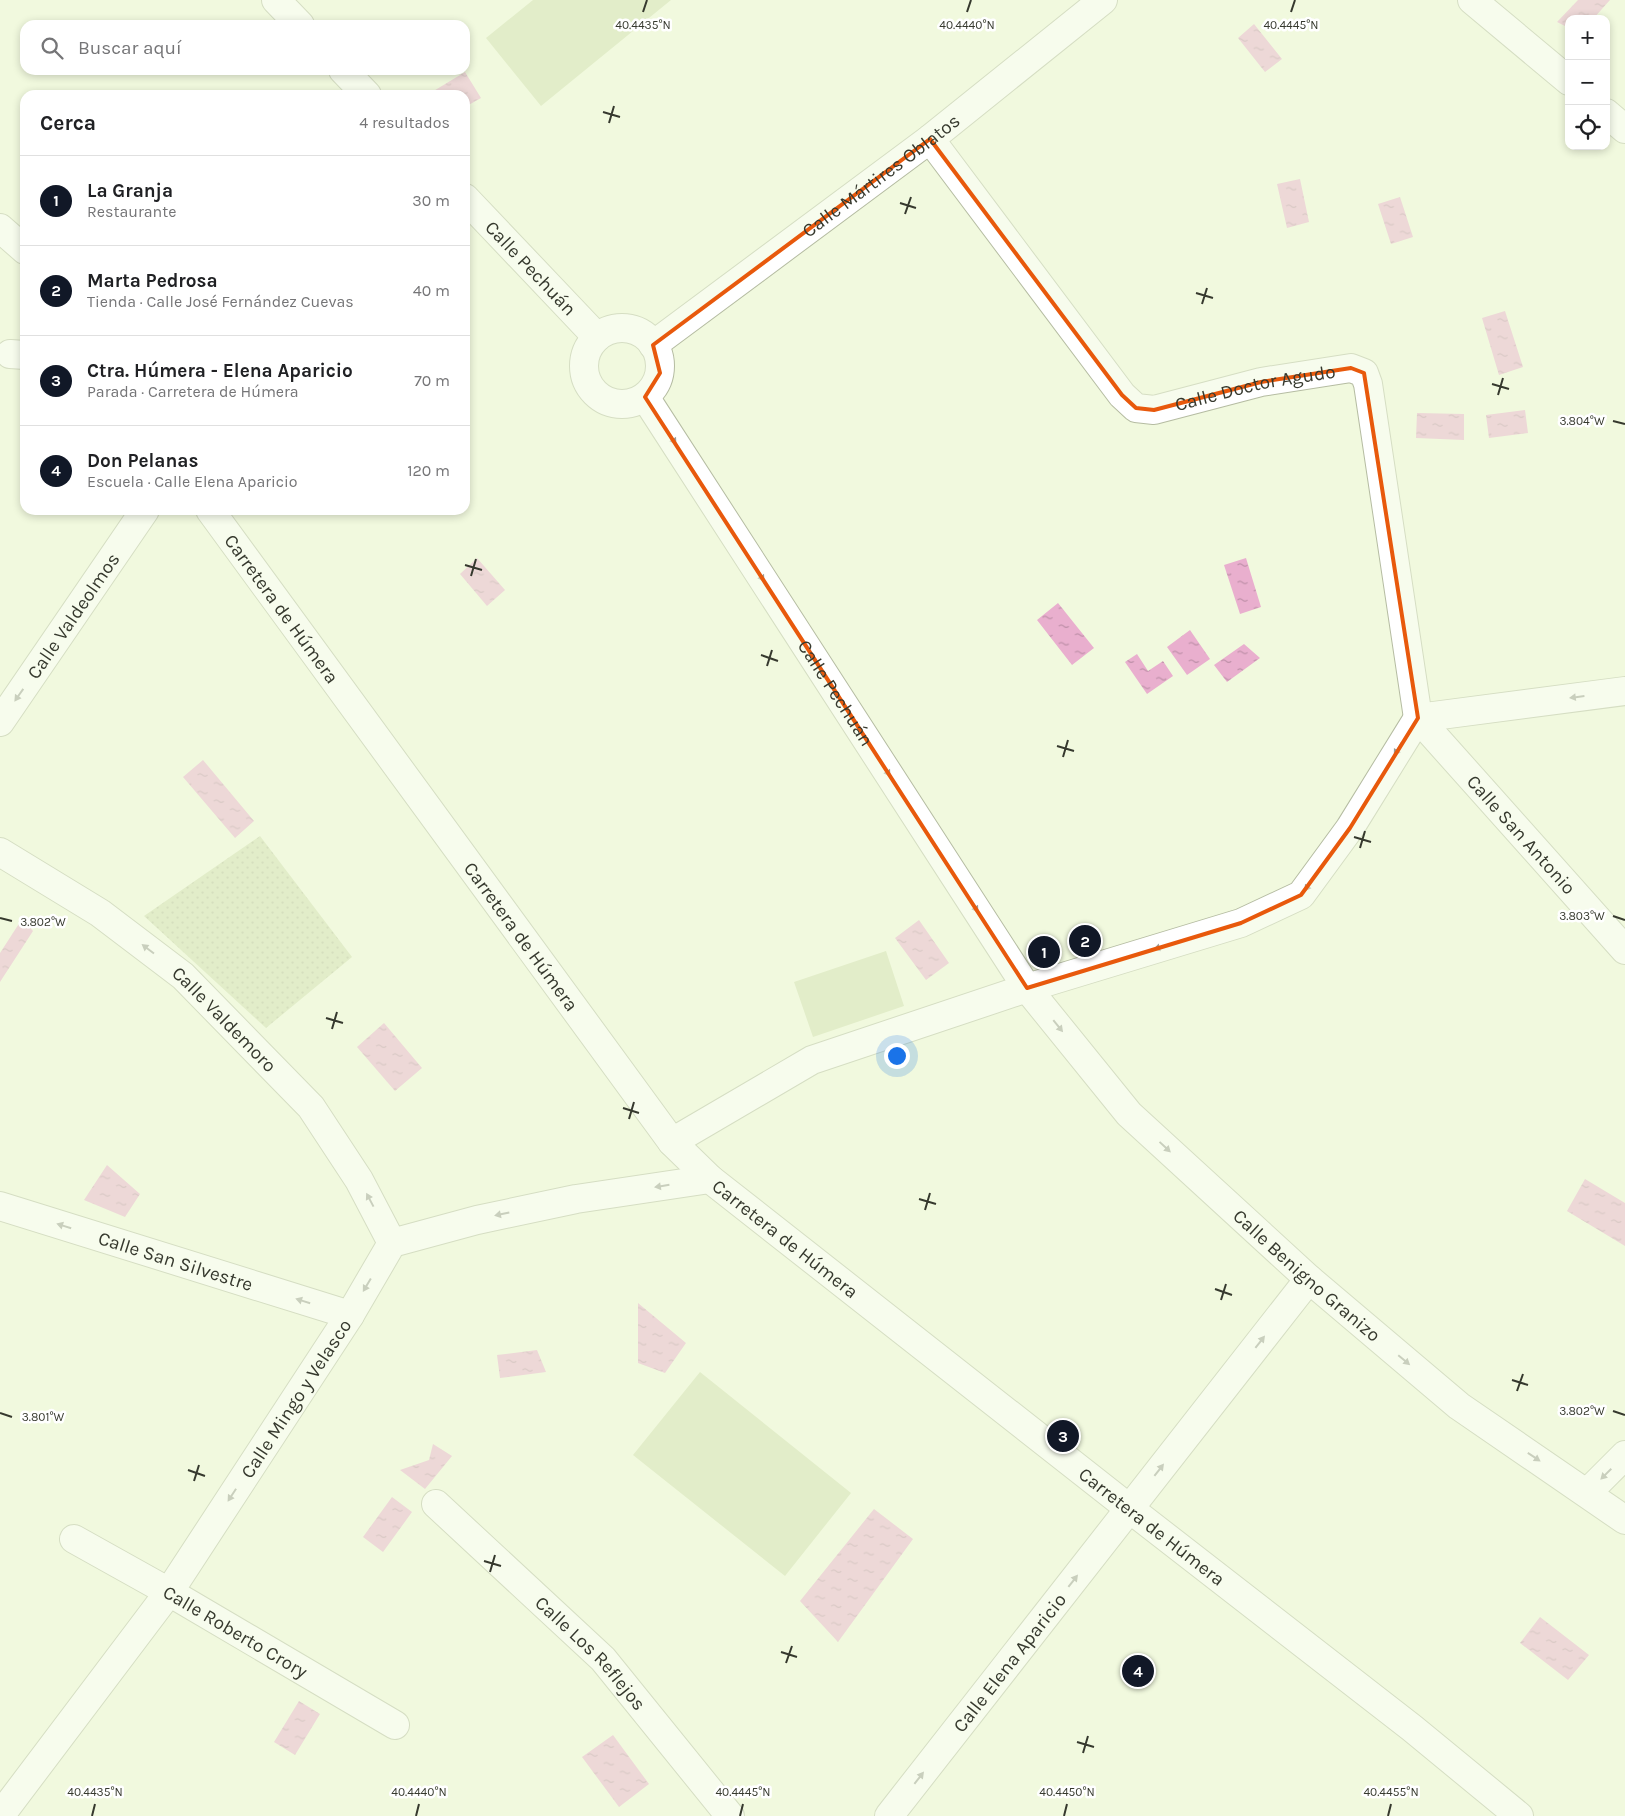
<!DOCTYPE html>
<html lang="es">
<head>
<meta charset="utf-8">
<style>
  :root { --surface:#fff; --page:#f6f6f6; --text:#202124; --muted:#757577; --line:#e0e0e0; --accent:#111827 }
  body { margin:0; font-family:Karla,sans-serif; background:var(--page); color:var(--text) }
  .controls { position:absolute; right:15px; top:15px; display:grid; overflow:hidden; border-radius:10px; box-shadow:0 2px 8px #0003 }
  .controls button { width:45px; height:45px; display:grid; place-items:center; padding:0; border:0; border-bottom:1px solid var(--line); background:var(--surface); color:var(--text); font:25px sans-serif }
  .you { position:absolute; left:896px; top:1055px; width:18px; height:18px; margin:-12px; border:4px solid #fff; border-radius:50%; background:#1a73e8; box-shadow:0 0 0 8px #1a73e833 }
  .badge { display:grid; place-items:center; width:32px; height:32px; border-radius:50%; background:var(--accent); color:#fff; font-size:16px; font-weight:700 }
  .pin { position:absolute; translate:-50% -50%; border:2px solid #fff; box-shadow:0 1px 5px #0006 }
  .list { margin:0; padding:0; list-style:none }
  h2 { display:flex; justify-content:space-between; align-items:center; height:65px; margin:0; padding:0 20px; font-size:21px }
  h2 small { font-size:16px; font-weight:400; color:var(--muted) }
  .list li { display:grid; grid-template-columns:32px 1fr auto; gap:15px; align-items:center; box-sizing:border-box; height:90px; padding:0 20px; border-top:1px solid var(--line) }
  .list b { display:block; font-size:19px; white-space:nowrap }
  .list p { margin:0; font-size:16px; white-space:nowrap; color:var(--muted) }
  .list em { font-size:16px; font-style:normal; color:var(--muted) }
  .icon { flex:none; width:28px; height:28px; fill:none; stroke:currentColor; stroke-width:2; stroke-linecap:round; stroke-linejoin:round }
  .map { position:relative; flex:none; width:1625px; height:1816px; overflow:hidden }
  .search { position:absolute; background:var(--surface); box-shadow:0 2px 8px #0003; left:20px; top:20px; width:450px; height:55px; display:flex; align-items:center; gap:12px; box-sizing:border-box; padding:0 18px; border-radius:15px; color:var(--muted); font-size:19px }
  .panel { position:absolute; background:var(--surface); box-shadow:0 2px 8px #0003; left:20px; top:90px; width:450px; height:425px; border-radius:15px }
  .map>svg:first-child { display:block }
  .park { fill:url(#park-dots) }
  .pitch { fill:#d1ddaf }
  .water { fill:url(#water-ripples) }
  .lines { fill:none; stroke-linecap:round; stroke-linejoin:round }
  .minor-casing { stroke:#b5bca2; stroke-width:30 }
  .minor { stroke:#fff; stroke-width:28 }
  .oneway { fill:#9a9c96 }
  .marked { fill:none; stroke:#e8590c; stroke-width:4; stroke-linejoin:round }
  .ticks { fill:none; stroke:#36392e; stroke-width:2 }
  .labels { text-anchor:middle; stroke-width:5; stroke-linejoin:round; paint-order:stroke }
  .street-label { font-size:19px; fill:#36392e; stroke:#fff }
  .ticks-label { font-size:12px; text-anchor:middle; fill:#36392e; stroke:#fff; stroke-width:5; stroke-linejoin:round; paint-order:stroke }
</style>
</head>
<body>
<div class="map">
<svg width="1625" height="1816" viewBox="0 0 1625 1816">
  <defs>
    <pattern id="park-dots" width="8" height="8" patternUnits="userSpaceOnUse" patternTransform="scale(1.25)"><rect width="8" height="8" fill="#d1ddaf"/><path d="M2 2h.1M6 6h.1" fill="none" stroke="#b4be97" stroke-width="1.8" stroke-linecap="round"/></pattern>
    <pattern id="water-ripples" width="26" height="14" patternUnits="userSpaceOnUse" patternTransform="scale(1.25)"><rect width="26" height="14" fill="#e9afce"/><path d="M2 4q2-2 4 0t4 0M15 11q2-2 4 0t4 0" fill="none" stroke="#be8fa8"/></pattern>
  </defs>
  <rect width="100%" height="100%" fill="#f1f9de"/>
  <path class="park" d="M260 836 352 957 266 1028 144 916Z"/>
  <path class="pitch" d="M533 0H671L541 106 486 38Z
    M886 951 904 1006 813 1037 794 982Z
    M700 1372 851 1493 785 1576 633 1455Z"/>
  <path class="water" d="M1578 0H1610L1593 19H1569V28L1557 22Z
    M1254 24 1282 59 1265 72 1238 38Z
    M465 72 481 98 465 107V95H427Z
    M1300 179 1309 222 1287 228 1277 184Z
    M1400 197 1413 237 1391 244 1378 204Z
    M1505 311 1523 367 1499 375 1482 318Z
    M1525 410 1528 433 1489 438 1486 415Z
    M1417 413 1464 414V440L1416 438Z
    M477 558 505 590 487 606 460 574Z
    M1246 558 1261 607 1240 614 1224 565Z
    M1058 603 1094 648 1072 665 1037 620Z
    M1190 630 1210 659 1187 675 1167 647Z
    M1244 644 1260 658 1227 682 1214 665Z
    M1137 654 1148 671 1163 661 1173 676 1147 694 1125 662Z
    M203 760 254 821 235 838 183 777Z
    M22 919 33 931 0 982V953Z
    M919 920 949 963 926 980 895 938Z
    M384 1023 422 1068 395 1091 357 1047Z
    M107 1165 140 1194 125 1217 84 1200Z
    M1585 1179 1625 1203V1246L1567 1211Z
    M638 1303 686 1343 665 1373 638 1363Z
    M537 1350 546 1372 500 1378 497 1355Z
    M433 1444 452 1456 425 1489 400 1470 429 1460Z
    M392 1497 412 1512 383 1552 363 1537Z
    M874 1509 913 1539 838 1642 800 1601Z
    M1540 1617 1589 1655 1568 1680 1520 1643Z
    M299 1701 320 1714 295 1755 274 1742Z
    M613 1735 649 1784 619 1807 582 1757Z"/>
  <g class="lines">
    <defs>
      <g id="minor">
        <path d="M276 0 300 25"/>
        <path d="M1472 0 1569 81"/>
        <path d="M343 70 367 95"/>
        <path d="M1606 113 1625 129"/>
        <path id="s1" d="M930 139 1122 395 1136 408 1154 410 1261 382 1351 368 1364 373 1368 384 1418 718 1625 950"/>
        <path id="s2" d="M465 198 597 337"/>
        <path d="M0 228 25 250"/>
        <circle cx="622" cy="366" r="38"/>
        <path id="s3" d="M653 345 930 139 1103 0"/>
        <path d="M10 354 25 355"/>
        <path id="s4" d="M645 397 1027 988 1129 1114 1309 1279 1459 1406 1625 1520"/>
        <path id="s5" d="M210 510 672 1142 710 1179 1130 1509 1412 1728 1519 1816"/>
        <path id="s6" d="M0 722 145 510"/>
        <path id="s7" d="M0 852 100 913 183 976 311 1107 359 1180 392 1243"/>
        <path d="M672 1142 812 1060 1027 988 1241 923 1301 895 1350 828 1418 718 1625 691"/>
        <path id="s8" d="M0 1206 350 1315"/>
        <path d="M1587 1493 1625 1455"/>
        <path id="s9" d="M436 1504 603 1659 730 1816"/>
        <path id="s10" d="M74 1539 169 1592 395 1725"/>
        <path id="s11" d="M0 1816 169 1592 350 1315 392 1243 477 1220 576 1199 710 1179"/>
        <path id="s12" d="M889 1816 1309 1279"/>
      </g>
    </defs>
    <use href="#minor" class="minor-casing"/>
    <use href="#minor" class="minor"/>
  </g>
  <defs><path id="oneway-solid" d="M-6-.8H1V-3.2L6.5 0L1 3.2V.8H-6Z" transform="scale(1.25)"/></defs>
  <g class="oneway">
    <use href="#oneway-solid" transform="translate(672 438) rotate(57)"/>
    <use href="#oneway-solid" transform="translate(760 575) rotate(57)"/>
    <use href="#oneway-solid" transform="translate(19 695) rotate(125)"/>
    <use href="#oneway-solid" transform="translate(1577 697) rotate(173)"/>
    <use href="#oneway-solid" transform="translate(1398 749) rotate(121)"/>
    <use href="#oneway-solid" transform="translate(886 770) rotate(57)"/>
    <use href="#oneway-solid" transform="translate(1309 885) rotate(126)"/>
    <use href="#oneway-solid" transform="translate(974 906) rotate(57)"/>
    <use href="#oneway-solid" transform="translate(1161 947) rotate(163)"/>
    <use href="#oneway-solid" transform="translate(148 949) rotate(-143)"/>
    <use href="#oneway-solid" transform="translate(1058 1026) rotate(51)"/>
    <use href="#oneway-solid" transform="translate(1165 1147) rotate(43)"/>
    <use href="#oneway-solid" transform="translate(662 1186) rotate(171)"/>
    <use href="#oneway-solid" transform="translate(370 1200) rotate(-118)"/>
    <use href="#oneway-solid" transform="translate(502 1214) rotate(168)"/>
    <use href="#oneway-solid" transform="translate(64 1226) rotate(-163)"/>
    <use href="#oneway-solid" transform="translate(367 1285) rotate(121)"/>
    <use href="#oneway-solid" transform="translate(303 1301) rotate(-163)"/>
    <use href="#oneway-solid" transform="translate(1260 1342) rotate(-52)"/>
    <use href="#oneway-solid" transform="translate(1404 1360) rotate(40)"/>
    <use href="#oneway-solid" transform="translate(1534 1457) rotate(34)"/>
    <use href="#oneway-solid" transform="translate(1159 1470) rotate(-52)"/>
    <use href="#oneway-solid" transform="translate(1606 1474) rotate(135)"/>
    <use href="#oneway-solid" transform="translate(232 1495) rotate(123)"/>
    <use href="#oneway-solid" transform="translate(1073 1581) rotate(-52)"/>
    <use href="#oneway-solid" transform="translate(919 1778) rotate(-52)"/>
  </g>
  <path d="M0 0H1625V1816H0ZM930 139 1122 395 1136 408 1154 410 1261 382 1351 368 1364 373 1418 718 1350 828 1301 895 1241 923 1027 988 645 397 660 373 653 345Z" fill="#f1f9de" fill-opacity=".55" fill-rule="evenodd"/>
  <path class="marked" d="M930 139 1122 395 1136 408 1154 410 1261 382 1351 368 1364 373 1418 718 1350 828 1301 895 1241 923 1027 988 645 397 660 373 653 345Z"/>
  <path class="ticks" d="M643 12 647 0M967 12 971 0M1291 12 1295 0M603 112 620 117M609 123 614 106M900 203 916 208M905 214 911 197M1196 293 1213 298M1202 304 1207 288M1492 384 1509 389M1498 395 1503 378M1613 421 1625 424M465 565 482 570M471 576 476 559M761 655 778 661M767 666 772 650M1057 746 1074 751M1063 757 1068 740M1354 837 1371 842M1360 848 1365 831M1613 916 1625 920M0 918 12 921M326 1018 343 1023M332 1029 337 1012M623 1108 639 1113M629 1119 634 1102M919 1199 936 1204M925 1210 930 1193M1215 1289 1232 1295M1221 1300 1226 1284M1512 1380 1528 1385M1517 1391 1523 1374M1613 1411 1625 1415M0 1413 12 1417M188 1470 205 1476M194 1481 199 1465M484 1561 501 1566M490 1572 495 1555M781 1652 797 1657M786 1663 792 1646M1077 1742 1094 1747M1083 1753 1088 1736M92 1816 95 1804M416 1816 419 1804M740 1816 743 1804M1064 1816 1067 1804M1388 1816 1391 1804"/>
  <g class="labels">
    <g class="street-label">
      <text dy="7" stroke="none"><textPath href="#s3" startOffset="284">Calle Mártires Oblatos</textPath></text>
      <text dy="7" stroke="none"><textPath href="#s2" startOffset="96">Calle Pechuán</textPath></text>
      <text dy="7" stroke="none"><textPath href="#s1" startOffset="461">Calle Doctor Agudo</textPath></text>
      <text dy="7" stroke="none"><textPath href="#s5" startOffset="122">Carretera de Húmera</textPath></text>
      <text dy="7" stroke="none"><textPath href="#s6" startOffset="129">Calle Valdeolmos</textPath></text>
      <text dy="7" stroke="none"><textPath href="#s4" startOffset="352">Calle Pechuán</textPath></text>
      <text dy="7" stroke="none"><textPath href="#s1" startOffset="1078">Calle San Antonio</textPath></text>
      <text dy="7" stroke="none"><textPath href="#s5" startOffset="528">Carretera de Húmera</textPath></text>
      <text dy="7" stroke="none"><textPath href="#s7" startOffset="281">Calle Valdemoro</textPath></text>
      <text dy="7" stroke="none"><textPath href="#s5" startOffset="932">Carretera de Húmera</textPath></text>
      <text dy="7" stroke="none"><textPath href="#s8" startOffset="184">Calle San Silvestre</textPath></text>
      <text dy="7" stroke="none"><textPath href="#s4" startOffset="1106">Calle Benigno Granizo</textPath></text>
      <text dy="7" stroke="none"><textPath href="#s11" startOffset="512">Calle Mingo y Velasco</textPath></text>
      <text dy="7" stroke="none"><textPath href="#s5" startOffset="1398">Carretera de Húmera</textPath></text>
      <text dy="7" stroke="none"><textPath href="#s10" startOffset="186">Calle Roberto Crory</textPath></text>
      <text dy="7" stroke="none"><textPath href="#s9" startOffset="215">Calle Los Reflejos</textPath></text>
      <text dy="7" stroke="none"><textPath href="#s12" startOffset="195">Calle Elena Aparicio</textPath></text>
    </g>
  </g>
  <g class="ticks-label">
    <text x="643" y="29">40.4435°N</text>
    <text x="967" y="29">40.4440°N</text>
    <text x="1291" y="29">40.4445°N</text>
    <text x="1582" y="425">3.804°W</text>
    <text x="1582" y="920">3.803°W</text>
    <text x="43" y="926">3.802°W</text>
    <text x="1582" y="1415">3.802°W</text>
    <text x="43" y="1421">3.801°W</text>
    <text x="95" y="1796">40.4435°N</text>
    <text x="419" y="1796">40.4440°N</text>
    <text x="743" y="1796">40.4445°N</text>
    <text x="1067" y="1796">40.4450°N</text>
    <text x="1391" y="1796">40.4455°N</text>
  </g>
</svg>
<div class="controls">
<button>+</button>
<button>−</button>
<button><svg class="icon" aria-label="locate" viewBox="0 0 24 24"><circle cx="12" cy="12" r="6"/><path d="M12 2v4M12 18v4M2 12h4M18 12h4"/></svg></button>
</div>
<div class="you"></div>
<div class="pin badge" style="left:1044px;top:952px">1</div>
<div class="pin badge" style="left:1085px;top:941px">2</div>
<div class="pin badge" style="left:1063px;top:1436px">3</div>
<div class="pin badge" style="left:1138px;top:1671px">4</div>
<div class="search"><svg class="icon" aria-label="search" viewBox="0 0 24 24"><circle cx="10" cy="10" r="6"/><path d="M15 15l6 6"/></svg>Buscar aquí</div>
<section class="panel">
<h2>Cerca<small>4 resultados</small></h2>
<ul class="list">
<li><span class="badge">1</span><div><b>La Granja</b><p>Restaurante</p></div><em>30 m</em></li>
<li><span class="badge">2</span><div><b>Marta Pedrosa</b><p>Tienda · Calle José Fernández Cuevas</p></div><em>40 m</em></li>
<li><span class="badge">3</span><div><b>Ctra. Húmera - Elena Aparicio</b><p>Parada · Carretera de Húmera</p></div><em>70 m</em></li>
<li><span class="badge">4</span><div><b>Don Pelanas</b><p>Escuela · Calle Elena Aparicio</p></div><em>120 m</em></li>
</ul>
</section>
</div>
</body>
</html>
